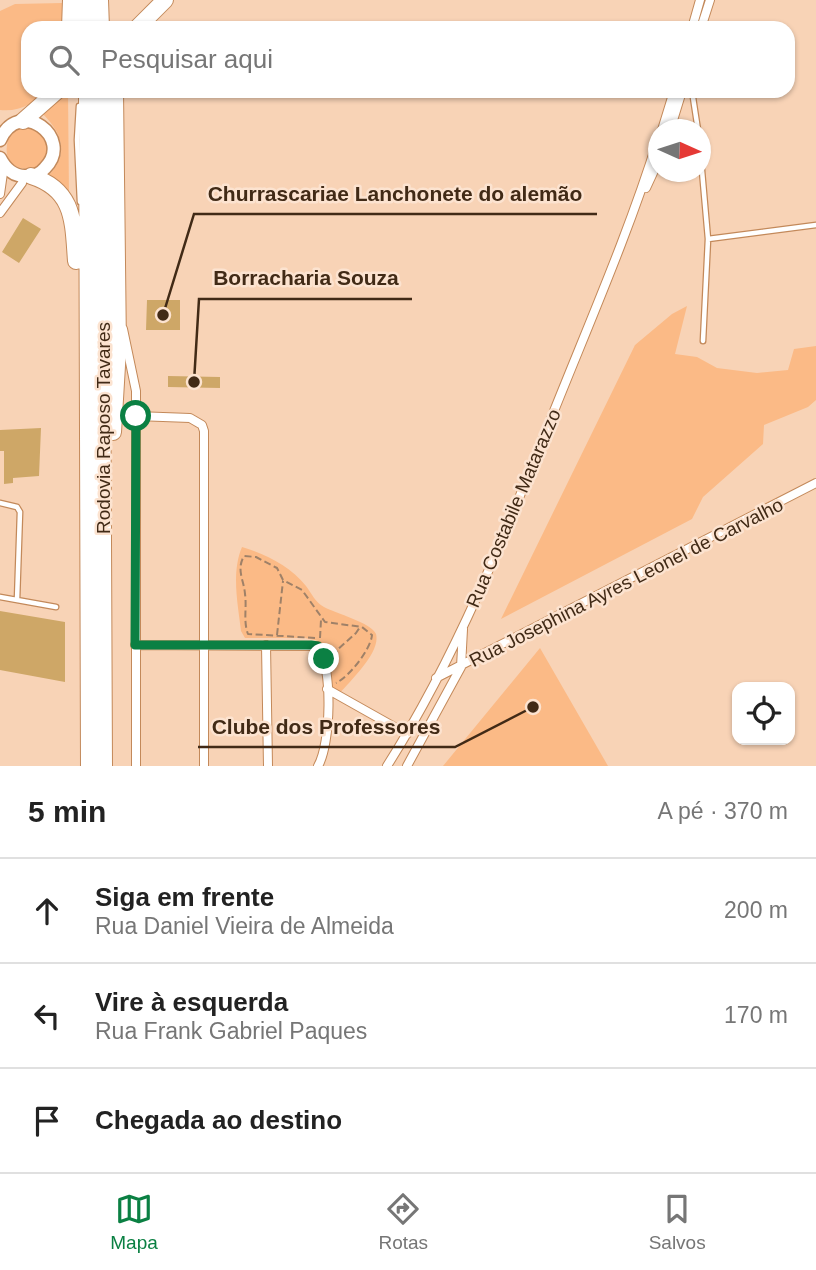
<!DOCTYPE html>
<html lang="pt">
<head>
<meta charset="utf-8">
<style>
  :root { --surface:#fff; --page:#f6f6f6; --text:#222; --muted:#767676; --line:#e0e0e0; --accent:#0b8043 }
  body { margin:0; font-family:Helvetica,sans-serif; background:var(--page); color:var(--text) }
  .controls { position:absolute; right:21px; bottom:21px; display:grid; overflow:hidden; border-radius:14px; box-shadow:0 2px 5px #0004 }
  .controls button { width:63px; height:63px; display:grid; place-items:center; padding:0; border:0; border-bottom:2px solid var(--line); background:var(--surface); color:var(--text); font:35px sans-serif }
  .compass { position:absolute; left:648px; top:119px; width:63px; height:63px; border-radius:50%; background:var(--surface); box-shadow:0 2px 5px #0004; rotate:93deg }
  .stop { position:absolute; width:21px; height:21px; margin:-16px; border:5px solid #0b8043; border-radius:50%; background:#fff }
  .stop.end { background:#0b8043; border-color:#fff; box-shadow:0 2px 7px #0008 }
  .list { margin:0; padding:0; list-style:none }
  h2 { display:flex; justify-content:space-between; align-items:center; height:91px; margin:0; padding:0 28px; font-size:30px }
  h2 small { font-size:23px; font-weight:400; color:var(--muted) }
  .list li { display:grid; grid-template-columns:46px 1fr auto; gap:21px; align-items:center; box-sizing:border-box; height:105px; padding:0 28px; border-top:2px solid var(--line) }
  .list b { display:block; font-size:26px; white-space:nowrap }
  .list p { margin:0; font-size:23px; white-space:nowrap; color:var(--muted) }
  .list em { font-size:23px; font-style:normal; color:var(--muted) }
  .icon { flex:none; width:38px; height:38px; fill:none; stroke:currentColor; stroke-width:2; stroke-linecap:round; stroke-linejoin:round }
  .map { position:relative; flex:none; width:816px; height:766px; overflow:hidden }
  .search { position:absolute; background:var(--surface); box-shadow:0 2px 5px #0004; left:21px; right:21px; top:21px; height:77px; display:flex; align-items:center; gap:18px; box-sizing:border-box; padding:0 24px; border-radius:21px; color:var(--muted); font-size:26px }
  .sheet { height:406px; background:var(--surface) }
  nav { display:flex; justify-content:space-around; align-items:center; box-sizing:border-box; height:98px; border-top:2px solid var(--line); background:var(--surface); font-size:19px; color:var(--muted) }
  nav a { display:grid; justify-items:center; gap:4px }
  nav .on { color:var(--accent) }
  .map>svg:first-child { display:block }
  .green { fill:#fbba86 }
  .building { fill:#cea767 }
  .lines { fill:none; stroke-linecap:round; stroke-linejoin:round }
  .lane-casing { stroke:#c3895a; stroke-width:7 }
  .street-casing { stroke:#c3895a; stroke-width:10 }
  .secondary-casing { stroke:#c3895a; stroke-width:15 }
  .highway-casing { stroke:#c3895a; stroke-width:18 }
  .path { stroke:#9f8168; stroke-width:2; stroke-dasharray:7 3.5; stroke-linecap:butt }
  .lane { stroke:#fff; stroke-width:4.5 }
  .street { stroke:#fff; stroke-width:8 }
  .secondary { stroke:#fff; stroke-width:12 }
  .highway { stroke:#fff; stroke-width:16 }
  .route { stroke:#0b8043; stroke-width:9 }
  .labels { text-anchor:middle; stroke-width:5; stroke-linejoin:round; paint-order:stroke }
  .street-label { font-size:19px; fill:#412a16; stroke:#fce3d0 }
  .leader { fill:none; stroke:#412a16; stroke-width:2.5 }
  .callout-dot { fill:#412a16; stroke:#fce3d0; stroke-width:2.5 }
  .callout-label { font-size:21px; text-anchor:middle; font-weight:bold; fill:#412a16; stroke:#fce3d0; stroke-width:5; stroke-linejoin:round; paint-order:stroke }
</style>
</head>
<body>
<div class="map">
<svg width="816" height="766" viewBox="0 0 816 766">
  <rect width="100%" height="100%" fill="#f8d3b6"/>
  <path class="green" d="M63 3 62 28H28V91H49C33 103 21 112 0 110V11L15 4Z
    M64 91H68L69 198 60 182 48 176C70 155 62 133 43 114Z
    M13 127 41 128 51 148 38 168C6 173 0 153 13 127Z
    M687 306 675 354 697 357 717 368 757 373 788 370 794 349 816 346V400L808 407 764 425 763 444 703 497 692 519 501 619 635 345 672 314Z
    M242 547C266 554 290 566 306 586 312 594 315 602 324 607 335 613 372 623 376 634 381 652 351 680 340 693L332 687 330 655 319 641 305 638H245L241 631C238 604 231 573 242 547Z
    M540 648 608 766H443Z"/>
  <path class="building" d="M23 218 41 229 19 263 2 252Z
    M147 300H180V330H146Z
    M168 376 220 377V388L168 387Z
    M41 428 39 476 13 478V483L4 484V451H0V430Z
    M0 611 65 622V682L0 670Z"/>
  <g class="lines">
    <defs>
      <path id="lane" d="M692 91 698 130
        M79 106 77 140 80 202
        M700 148 708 239 703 341
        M708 239 816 225
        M0 503 17 507 20 512 17 600
        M0 597 56 607"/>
      <path id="street" d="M692 28 700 0
        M701 28 710 0
        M662 130 674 91
        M670 130 682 91
        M646 188 658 162
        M0 194 4 166
        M0 213 22 183 23 176
        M123 329 136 391V766
        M136 416 190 418 202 425 204 431V766
        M135 645 318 646C333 667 331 744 318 766
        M266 645 268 766
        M436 678 816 483
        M327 689 407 734
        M387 766C457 656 506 532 554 411 590 321 629 232 658 139
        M407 766 461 667 463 629"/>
      <path id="secondary" d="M0 140C19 96 75 138 45 168 40 174 33 177 25 176 13 176 5 168 0 158"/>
      <path id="highway" d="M86 0V28
        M100 0 101 28
        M70 28 71 0
        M137 28 165 0
        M87 91 89 766
        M101 91 104 766
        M23 121 57 91
        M31 176C75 190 73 222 76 261
        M113 432 118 349 115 91"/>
    </defs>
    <use href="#lane" class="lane-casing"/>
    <use href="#street" class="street-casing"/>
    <use href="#secondary" class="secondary-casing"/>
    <use href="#highway" class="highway-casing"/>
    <path class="path" d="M277 635 283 581
      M315 638 248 634C243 621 247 608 245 594 244 580 236 570 244 556L256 557 277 568 283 580 302 590 325 622 362 627 372 635C371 649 349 677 336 683
      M320 638 321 620
      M328 647 334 654
      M334 668 337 650 356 633 360 627"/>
    <use href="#lane" class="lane"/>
    <use href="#street" class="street"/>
    <use href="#secondary" class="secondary"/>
    <use href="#highway" class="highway"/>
  </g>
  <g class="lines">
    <path class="route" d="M136 416 135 645H311L318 646 324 659"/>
  </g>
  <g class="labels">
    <g class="street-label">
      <text transform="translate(103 428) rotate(-90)" y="7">Rodovia Raposo Tavares</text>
      <text transform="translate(513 508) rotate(-67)" y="7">Rua Costabile Matarazzo</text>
      <text transform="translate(626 582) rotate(-27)" y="7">Rua Josephina Ayres Leonel de Carvalho</text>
    </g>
  </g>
  <path class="leader" d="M163 315L194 214H597M194 382L199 299H412M533 707L455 747H198"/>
  <g class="callout-dot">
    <circle cx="163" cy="315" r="7"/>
    <circle cx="194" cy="382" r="7"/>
    <circle cx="533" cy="707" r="7"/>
  </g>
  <g class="callout-label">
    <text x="395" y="201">Churrascariae Lanchonete do alemão</text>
    <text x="306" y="285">Borracharia Souza</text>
    <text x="326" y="734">Clube dos Professores</text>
  </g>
</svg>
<div class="controls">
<button><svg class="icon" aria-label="locate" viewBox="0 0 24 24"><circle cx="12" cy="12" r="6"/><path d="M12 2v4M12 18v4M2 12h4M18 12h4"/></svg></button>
</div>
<svg class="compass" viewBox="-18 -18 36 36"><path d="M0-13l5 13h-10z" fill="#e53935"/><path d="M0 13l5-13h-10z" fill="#767676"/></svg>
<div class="stop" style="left:136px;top:416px"></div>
<div class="stop end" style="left:324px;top:659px"></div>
<div class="search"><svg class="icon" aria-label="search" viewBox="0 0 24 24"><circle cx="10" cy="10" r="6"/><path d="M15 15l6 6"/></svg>Pesquisar aqui</div>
</div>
<section class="sheet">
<h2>5 min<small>A pé · 370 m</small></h2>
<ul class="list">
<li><svg class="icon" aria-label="ahead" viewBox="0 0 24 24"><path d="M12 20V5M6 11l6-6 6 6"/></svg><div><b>Siga em frente</b><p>Rua Daniel Vieira de Almeida</p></div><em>200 m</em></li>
<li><svg class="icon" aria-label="left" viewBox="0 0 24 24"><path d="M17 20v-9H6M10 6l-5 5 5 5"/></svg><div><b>Vire à esquerda</b><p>Rua Frank Gabriel Paques</p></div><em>170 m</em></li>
<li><svg class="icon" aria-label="arrive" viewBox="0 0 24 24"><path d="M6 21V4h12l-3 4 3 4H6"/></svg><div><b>Chegada ao destino</b></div></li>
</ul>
</section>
<nav>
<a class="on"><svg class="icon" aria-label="map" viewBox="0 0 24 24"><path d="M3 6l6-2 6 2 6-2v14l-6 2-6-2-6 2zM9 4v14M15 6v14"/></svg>Mapa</a>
<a><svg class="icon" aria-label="directions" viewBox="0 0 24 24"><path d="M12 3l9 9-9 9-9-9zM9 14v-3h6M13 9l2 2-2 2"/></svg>Rotas</a>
<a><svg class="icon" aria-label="saved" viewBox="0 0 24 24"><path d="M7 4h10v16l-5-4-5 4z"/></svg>Salvos</a>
</nav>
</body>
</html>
